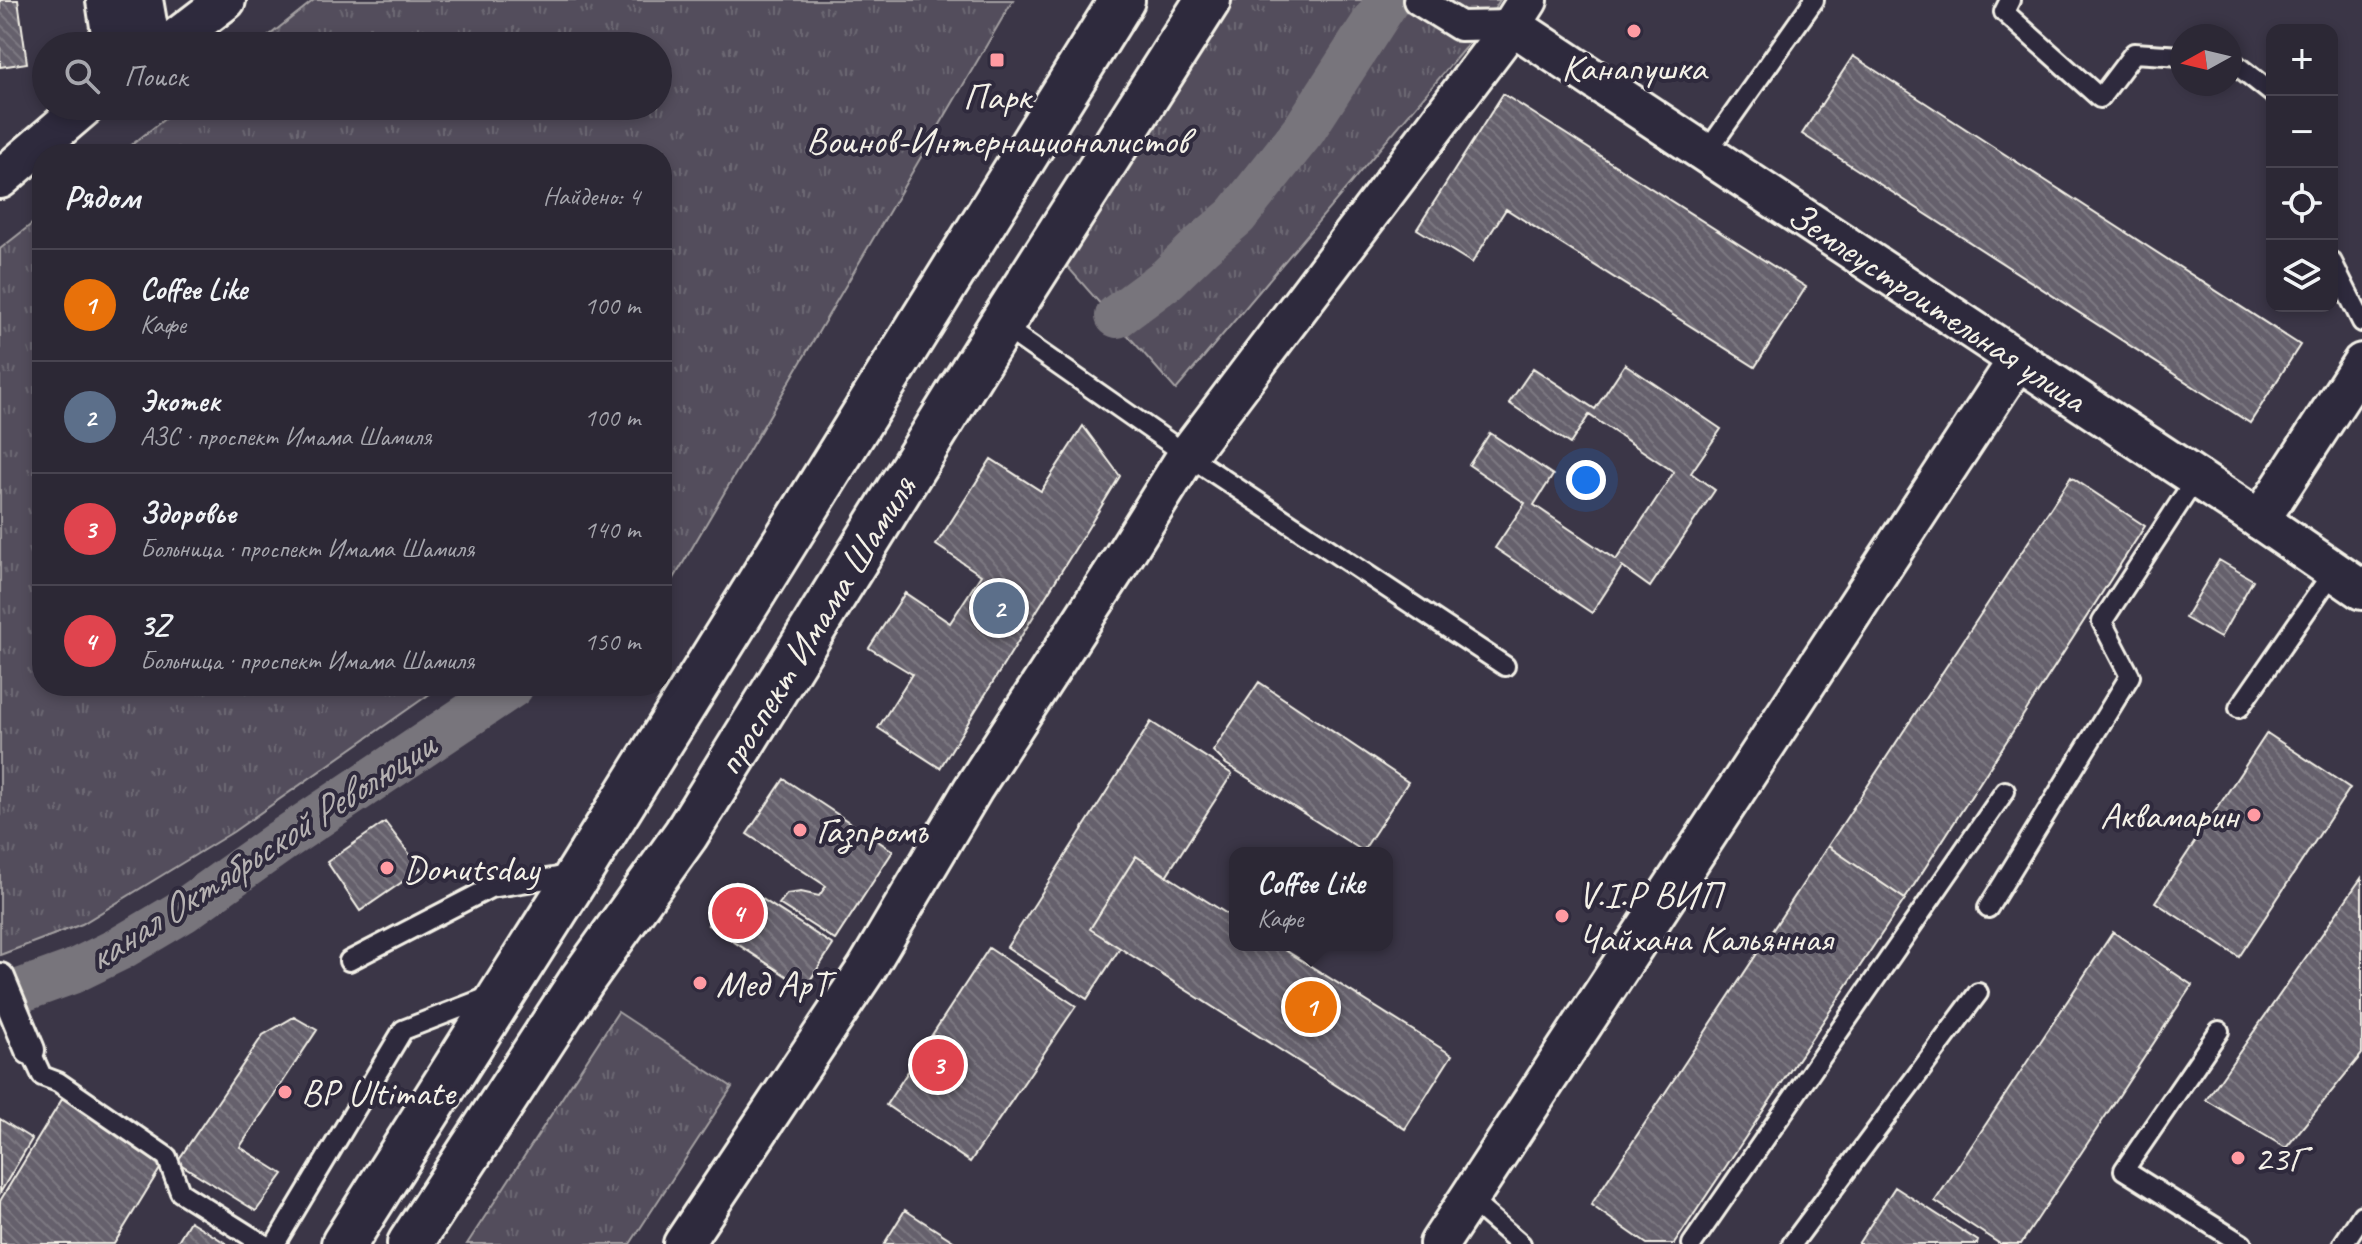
<!DOCTYPE html>
<html lang="ru">
<head>
<meta charset="utf-8">
<style>
  :root { --surface:#2c2835; --page:#383441; --text:#f1f3f6; --muted:#a6a6ad; --line:#484450; --accent:#8bbbb9 }
  body { margin:0; font-family:Caveat,sans-serif; background:var(--page); color:var(--text) }
  .controls { position:absolute; right:24px; top:24px; display:grid; overflow:hidden; border-radius:16px; box-shadow:0 4px 12px #0003 }
  .controls button { width:72px; height:72px; display:grid; place-items:center; padding:0; border:0; border-bottom:2px solid var(--line); background:var(--surface); color:var(--text); font:40px sans-serif }
  .compass { position:absolute; left:2170px; top:24px; width:72px; height:72px; border-radius:50%; background:var(--surface); box-shadow:0 4px 12px #0003; rotate:262deg }
  .you { position:absolute; left:1586px; top:480px; width:28px; height:28px; margin:-20px; border:6px solid #fff; border-radius:50%; background:#1a73e8; box-shadow:0 0 0 12px #1a73e833 }
  .badge { display:grid; place-items:center; width:52px; height:52px; border-radius:50%; background:var(--accent); color:#fff; font-size:26px; font-weight:700 }
  .pin { position:absolute; translate:-50% -50%; border:4px solid #fff; box-shadow:0 2px 8px #0006 }
  .popup { position:absolute; left:1229px; top:847px; width:164px; height:104px; box-sizing:border-box; display:grid; place-content:center; border-radius:16px; background:var(--surface); filter:drop-shadow(0 2px 6px #0005); font-size:26px; white-space:nowrap; color:var(--muted) }
  .popup b { font-size:30px; color:var(--text) }
  .popup::after { content:''; position:absolute; left:50%; top:100%; margin-left:-16px; border:16px solid transparent; border-top-color:var(--surface) }
  .list { margin:0; padding:0; list-style:none }
  h2 { display:flex; justify-content:space-between; align-items:center; height:104px; margin:0; padding:0 32px; font-size:34px }
  h2 small { font-size:26px; font-weight:400; color:var(--muted) }
  .list li { display:grid; grid-template-columns:52px 1fr auto; gap:24px; align-items:center; box-sizing:border-box; height:112px; padding:0 32px; border-top:2px solid var(--line) }
  .list b { display:block; font-size:30px; white-space:nowrap }
  .list p { margin:0; font-size:26px; white-space:nowrap; color:var(--muted) }
  .list em { font-size:26px; font-style:normal; color:var(--muted) }
  .icon { flex:none; width:44px; height:44px; fill:none; stroke:currentColor; stroke-width:2; stroke-linecap:round; stroke-linejoin:round }
  .map { position:relative; flex:none; width:2362px; height:1244px; overflow:hidden }
  .search { position:absolute; background:var(--surface); box-shadow:0 4px 12px #0003; left:32px; top:32px; width:640px; height:88px; display:flex; align-items:center; gap:20px; box-sizing:border-box; padding:0 28px; border-radius:44px; color:var(--muted); font-size:30px }
  .panel { position:absolute; background:var(--surface); box-shadow:0 4px 12px #0003; left:32px; top:144px; width:640px; height:552px; border-radius:32px }
  .map>svg:first-child { display:block }
  .grass { fill:url(#grass-tufts); stroke:#a4a0a2; stroke-width:2 }
  .lines { fill:none; stroke-linecap:round; stroke-linejoin:round }
  .canal { stroke:#78747b; stroke-width:44 }
  .building { fill:url(#building-back-hatch); stroke:#f4f1e8; stroke-width:2 }
  .service-casing { stroke:#f4f1e8; stroke-width:24 }
  .pedestrian-casing { stroke:#f4f1e8; stroke-width:34 }
  .minor-casing { stroke:#f4f1e8; stroke-width:44 }
  .tertiary-casing { stroke:#f4f1e8; stroke-width:50 }
  .primary-casing { stroke:#f4f1e8; stroke-width:50 }
  .service { stroke:#2f2a3d; stroke-width:18 }
  .pedestrian { stroke:#2f2a3d; stroke-width:28 }
  .minor { stroke:#2f2a3d; stroke-width:38 }
  .tertiary { stroke:#2f2a3d; stroke-width:44 }
  .primary { stroke:#2f2a3d; stroke-width:44 }
  .poi-dot { fill:#ff9aa2; stroke:#2f2a3d; stroke-width:3 }
  .labels { text-anchor:middle; stroke-width:8; stroke-linejoin:round; paint-order:stroke }
  .poi-label { font-size:38px; fill:#f4f1e8; stroke:#2f2a3d; text-anchor:start }
  .street-label { font-size:38px; fill:#f4f1e8; stroke:#2f2a3d }
  .water-label { font-size:40px; font-style:italic; fill:#b6b2b2; stroke:#2f2a3d }
</style>
</head>
<body>
<div class="map">
<svg width="2362" height="1244" viewBox="0 0 2362 1244">
  <defs>
    <pattern id="grass-tufts" width="24" height="20" patternUnits="userSpaceOnUse" patternTransform="scale(2)"><rect width="24" height="20" fill="#534e5c"/><path d="M3 7l-1-3M5 7V3M7 7l1-3M15 17l-1-3M17 17v-4M19 17l1-3" fill="none" stroke="#6c6873"/></pattern>
    <pattern id="building-back-hatch" width="6" height="6" patternUnits="userSpaceOnUse" patternTransform="scale(2)"><rect width="6" height="6" fill="#65616c"/><path d="M-1 5l2 2M0 0l6 6M5-1l2 2" fill="none" stroke="#7c7881"/></pattern>
  </defs>
  <rect width="100%" height="100%" fill="#3b3647"/>
  <filter id="ink" filterUnits="userSpaceOnUse"><feTurbulence type="fractalNoise" baseFrequency=".0125" numOctaves="2"/><feDisplacementMap in="SourceGraphic" scale="16" xChannelSelector="R" yChannelSelector="G"/><feConvolveMatrix kernelMatrix="1 2 1 2 8 2 1 2 1" color-interpolation-filters="sRGB"/></filter>
  <g filter="url(#ink)">
    <path class="grass" d="M314 0H1013L662 599V154H120L181 106H658V46H256Z
      M1233 0H1500L1485 24 1176 390 1066 265Z
      M42 216V686H441L233 832 82 924 0 955V249Z
      M618 1012 732 1087 630 1244H467Z"/>
    <g class="lines">
      <path class="canal" d="M1117 316 1167 279 1202 245 1236 216 1304 130 1388 0
        M0 998 72 972 119 949 183 911 281 841 512 686"/>
    </g>
    <path class="building" d="M0 0H18L27 63 0 67Z
      M1853 56 2300 345 2250 423 1802 134Z
      M1503 94 1806 287 1755 367 1506 209 1472 263 1417 229Z
      M1625 364 1721 429 1691 473 1715 490 1650 587 1622 567 1592 613 1495 548 1525 503 1469 465 1490 433 1553 475 1534 505 1616 560 1674 472 1589 415 1570 444 1509 403 1533 368 1595 409Z
      M1083 426 1120 476 940 768 878 728 912 674 869 648 905 593 950 623 981 575 936 545 991 459 1041 491Z
      M2071 477 2145 526 1905 899 1828 846Z
      M2219 560 2253 580 2220 638 2185 618Z
      M1259 682 1408 782 1363 851 1226 764 1213 751Z
      M1151 722 1232 774 1166 876 1136 856 1090 929 1120 948 1087 999 1007 947Z
      M2267 733 2350 788 2239 957 2155 902Z
      M784 779 893 851 835 940 779 904 787 894 801 892 819 896 826 886 747 834Z
      M385 822 421 869 360 911 327 862Z
      M1828 846 1905 899 1674 1244H1647L1591 1205Z
      M1136 856 1235 919V945H1277L1452 1055 1405 1129 1090 929Z
      M2362 877V1054L2286 1148 2206 1100Z
      M736 882 833 945 805 988 708 925Z
      M2113 932 2192 985 2021 1244H2000L1935 1201Z
      M989 948 1076 1006 970 1162 886 1105Z
      M294 1017 317 1030 240 1147 283 1174 256 1211 177 1162 263 1035Z
      M64 1096 166 1159 114 1244H0V1201Z
      M0 1119 32 1139 0 1193Z
      M1895 1187 1978 1241 1977 1244H1858Z
      M905 1210 958 1244H884Z
      M190 1221 227 1244H176Z"/>
    <g class="lines">
      <defs>
        <path id="service" d="M2010 0 2004 12 2100 98 2134 53 2182 56
          M2230 60 2272 93
          M1706 153 1814 0
          M2332 262 2362 322
          M1001 325 1187 455 1505 666
          M2239 708 2333 572
          M1988 908 2130 676 2102 622 2196 478
          M349 961 490 888 571 875
          M2219 1031 2124 1170 2242 1244
          M30 1050 42 1076 58 1082 167 1157 180 1192 263 1244
          M1469 1199 1521 1244
          M275 1244 403 1030 491 996
          M1692 1244 2005 791
          M1792 1244 1978 993
          M2343 1244 2362 1215"/>
        <path id="pedestrian" d="M1418 0 1460 26 1512 25
          M0 978 30 1050"/>
        <g id="minor">
          <path id="s1" d="M1512 25 2260 520 2362 590"/>
          <path d="M166 46 226 0"/>
          <path d="M0 179 85 106"/>
          <path d="M2260 520 2362 363"/>
          <path d="M683 1244 867 968 973 789 1115 570 1187 455 1512 25 1528 0"/>
          <path d="M1439 1244 2017 361"/>
        </g>
        <path id="tertiary" d="M109 0 116 46
          M140 0 148 46"/>
        <g id="primary">
          <path d="M344 1244 579 873 1122 0"/>
          <path id="s2" d="M410 1244 582 980 686 834 1001 325 1208 0"/>
        </g>
      </defs>
      <use href="#service" class="service-casing"/>
      <use href="#pedestrian" class="pedestrian-casing"/>
      <use href="#minor" class="minor-casing"/>
      <use href="#tertiary" class="tertiary-casing"/>
      <use href="#primary" class="primary-casing"/>
      <use href="#service" class="service"/>
      <use href="#pedestrian" class="pedestrian"/>
      <use href="#minor" class="minor"/>
      <use href="#tertiary" class="tertiary"/>
      <use href="#primary" class="primary"/>
    </g>
  </g>
  <g class="poi-dot">
    <circle cx="1634" cy="31" r="8"/>
    <rect x="989" y="52" width="16" height="16" rx="4"/>
    <circle cx="2254" cy="815" r="8"/>
    <circle cx="800" cy="830" r="8"/>
    <circle cx="387" cy="868" r="8"/>
    <circle cx="1562" cy="916" r="8"/>
    <circle cx="700" cy="983" r="8"/>
    <circle cx="285" cy="1092" r="8"/>
    <circle cx="2238" cy="1158" r="8"/>
  </g>
  <g class="labels">
    <g class="poi-label">
      <text x="1634" y="80" text-anchor="middle">Канапушка</text>
      <text x="997" y="109" text-anchor="middle">Парк<tspan x="997" dy="44">Воинов-Интернационалистов</tspan></text>
      <text x="2238" y="828" text-anchor="end">Аквамарин</text>
      <text x="816" y="843">Газпромъ</text>
      <text x="403" y="881">Donutsday</text>
      <text x="1578" y="907">V.I.P ВИП<tspan x="1578" dy="44">Чайхана Кальянная</tspan></text>
      <text x="716" y="996">Мед АрТ</text>
      <text x="301" y="1105">BP Ultimate</text>
      <text x="2254" y="1171">23Г</text>
    </g>
    <g class="street-label">
      <text dy="13" stroke="none"><textPath href="#s1" startOffset="510">Землеустроительная улица</textPath></text>
      <text dy="13" stroke="none"><textPath href="#s2" startOffset="740">проспект Имама Шамиля</textPath></text>
    </g>
    <g class="water-label">
      <text transform="translate(260 851) rotate(-33)" y="14">канал Октябрьской Революции</text>
    </g>
  </g>
</svg>
<div class="controls">
<button>+</button>
<button>−</button>
<button><svg class="icon" aria-label="locate" viewBox="0 0 24 24"><circle cx="12" cy="12" r="6"/><path d="M12 2v4M12 18v4M2 12h4M18 12h4"/></svg></button>
<button><svg class="icon" aria-label="layers" viewBox="0 0 24 24"><path d="M12 4l9 5-9 5-9-5zM3 14l9 5 9-5"/></svg></button>
</div>
<svg class="compass" viewBox="-18 -18 36 36"><path d="M0-13l5 13h-10z" fill="#e53935"/><path d="M0 13l5-13h-10z" fill="#a6a6ad"/></svg>
<div class="you"></div>
<div class="pin badge" style="left:1311px;top:1007px;background:#e8710a">1</div>
<div class="popup"><b>Coffee Like</b>Кафе</div>
<div class="pin badge" style="left:999px;top:608px;background:#5c6f8a">2</div>
<div class="pin badge" style="left:938px;top:1065px;background:#e0444e">3</div>
<div class="pin badge" style="left:738px;top:913px;background:#e0444e">4</div>
<div class="search"><svg class="icon" aria-label="search" viewBox="0 0 24 24"><circle cx="10" cy="10" r="6"/><path d="M15 15l6 6"/></svg>Поиск</div>
<section class="panel">
<h2>Рядом<small>Найдено: 4</small></h2>
<ul class="list">
<li><span class="badge" style="background:#e8710a">1</span><div><b>Coffee Like</b><p>Кафе</p></div><em>100 m</em></li>
<li><span class="badge" style="background:#5c6f8a">2</span><div><b>Экотек</b><p>АЗС · проспект Имама Шамиля</p></div><em>100 m</em></li>
<li><span class="badge" style="background:#e0444e">3</span><div><b>Здоровье</b><p>Больница · проспект Имама Шамиля</p></div><em>140 m</em></li>
<li><span class="badge" style="background:#e0444e">4</span><div><b>3Z</b><p>Больница · проспект Имама Шамиля</p></div><em>150 m</em></li>
</ul>
</section>
</div>
</body>
</html>
